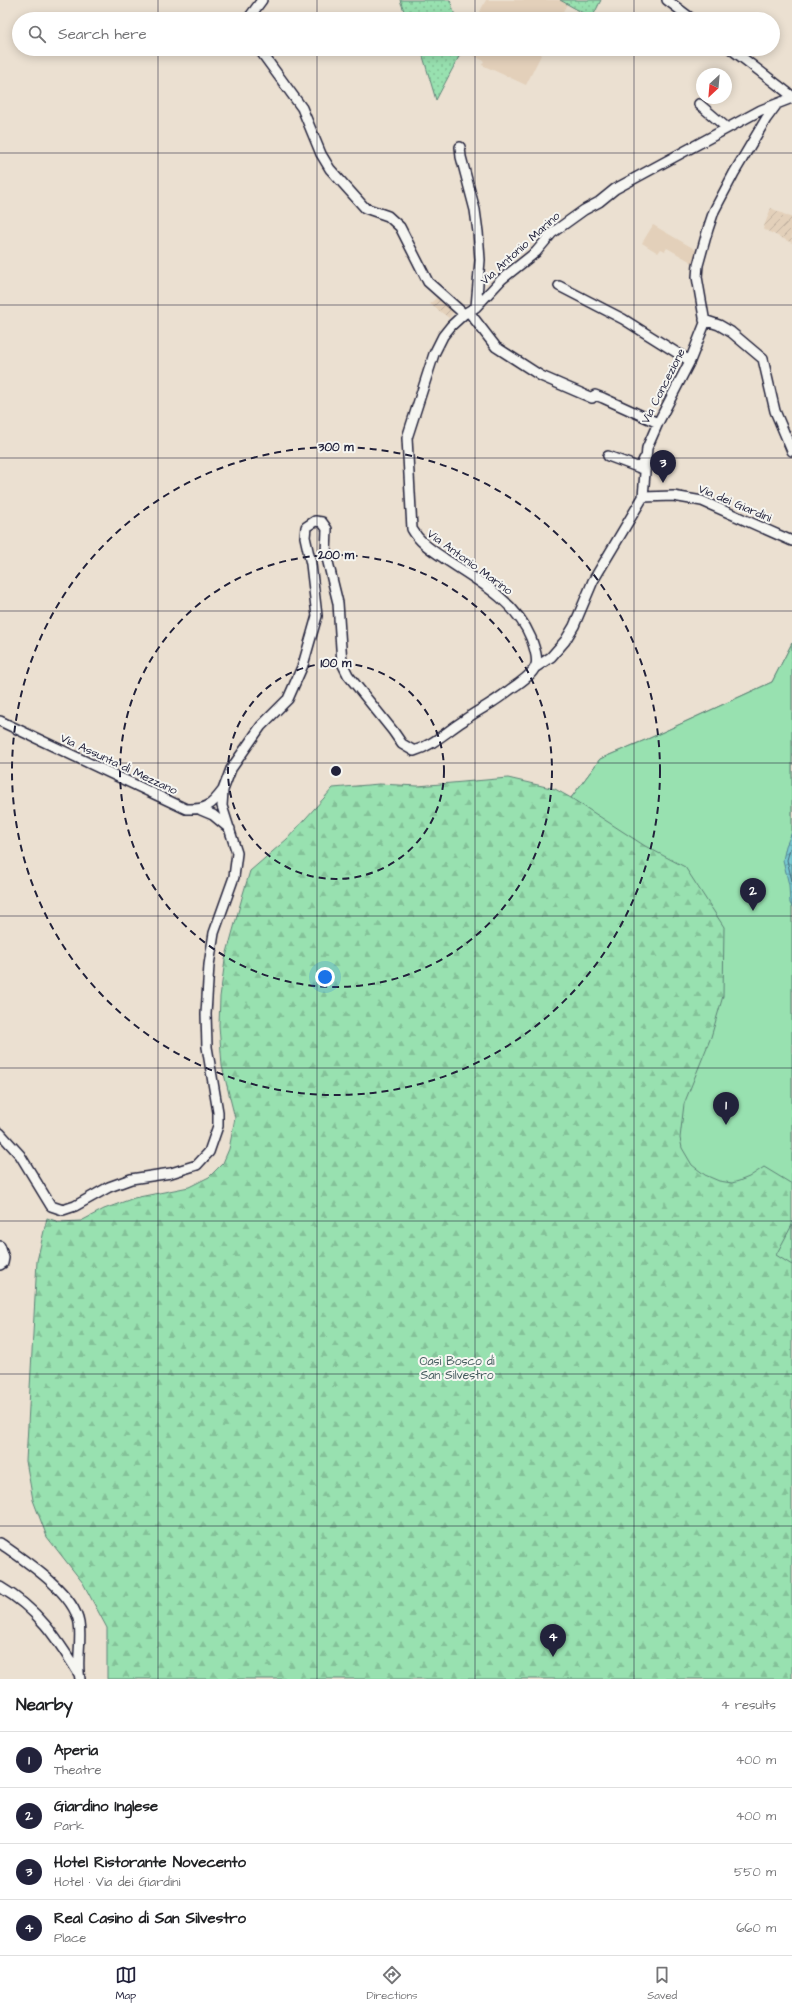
<!DOCTYPE html>
<html lang="en">
<head>
<meta charset="utf-8">
<style>
  :root { --surface:#fff; --page:#f6f6f6; --text:#202124; --muted:#757577; --line:#e0e0e0; --accent:#22223b }
  body { margin:0; font-family:"Architects Daughter",sans-serif; background:var(--page); color:var(--text) }
  .compass { position:absolute; left:696px; top:68px; width:36px; height:36px; border-radius:50%; background:var(--surface); box-shadow:0 2px 10px #0003; rotate:206deg }
  .you { position:absolute; left:325px; top:977px; width:14px; height:14px; margin:-10px; border:3px solid #fff; border-radius:50%; background:#1a73e8; box-shadow:0 0 0 6px #1a73e833 }
  .badge { display:grid; place-items:center; width:26px; height:26px; border-radius:50%; background:var(--accent); color:#fff; font-size:13px; font-weight:700 }
  .pin { position:absolute; translate:-50% -33px; filter:drop-shadow(0 1px 2px #0008) }
  .pin::after { content:''; position:absolute; top:21px; width:14px; height:12px; background:inherit; clip-path:polygon(0 0,100% 0,50% 100%) }
  .list { margin:0; padding:0; list-style:none }
  h2 { display:flex; justify-content:space-between; align-items:center; height:52px; margin:0; padding:0 16px; font-size:17px }
  h2 small { font-size:13px; font-weight:400; color:var(--muted) }
  .list li { display:grid; grid-template-columns:26px 1fr auto; gap:12px; align-items:center; box-sizing:border-box; height:56px; padding:0 16px; border-top:1px solid var(--line) }
  .list b { display:block; font-size:15px; white-space:nowrap }
  .list p { margin:0; font-size:13px; white-space:nowrap; color:var(--muted) }
  .list em { font-size:13px; font-style:normal; color:var(--muted) }
  .icon { flex:none; width:22px; height:22px; fill:none; stroke:currentColor; stroke-width:2; stroke-linecap:round; stroke-linejoin:round }
  .map { position:relative; flex:none; width:792px; height:1679px; overflow:hidden }
  .search { position:absolute; background:var(--surface); box-shadow:0 2px 10px #0003; left:12px; right:12px; top:12px; height:44px; display:flex; align-items:center; gap:10px; box-sizing:border-box; padding:0 14px; border-radius:22px; color:var(--muted); font-size:15px }
  .sheet { height:276px; background:var(--surface) }
  nav { display:flex; justify-content:space-around; align-items:center; box-sizing:border-box; height:56px; border-top:1px solid var(--line); background:var(--surface); font-size:11px; color:var(--muted) }
  nav a { display:grid; justify-items:center; gap:2px }
  nav .on { color:var(--accent) }
  .map>svg:first-child { display:block }
  .built { fill:#e3d0ba }
  .industrial { fill:url(#industrial-furrows) }
  .grass { fill:url(#grass-dots); stroke:#5d8276 }
  .forest { fill:url(#forest-firs); stroke:#5d8276 }
  .green { fill:#98e1b0; stroke:#5d8276 }
  .water { fill:url(#water-waves); stroke:#558695 }
  .lines { fill:none; stroke-linecap:round; stroke-linejoin:round }
  .shore { stroke:#446477; stroke-width:1 }
  .minor-casing { stroke:#22223b; stroke-width:12 }
  .minor { stroke:#f6f6f2; stroke-width:9 }
  .grid { fill:none; stroke:#22223b; stroke-width:1; stroke-opacity:0.55 }
  .ring { fill:none; stroke:#22223b; stroke-width:2; stroke-dasharray:7 5 }
  .labels { text-anchor:middle; stroke-width:4; stroke-linejoin:round; paint-order:stroke }
  .street-label { font-size:12px; fill:#22223b; stroke:#f6f6f2 }
  .park-label { font-size:12px; fill:#455b5e; stroke:#f6f6f2 }
  .centre { fill:#22223b; stroke:#f6f6f2; stroke-width:2 }
  .ring-label { font-size:12px; text-anchor:middle; font-weight:bold; fill:#22223b; stroke:#f6f6f2; stroke-width:4; stroke-linejoin:round; paint-order:stroke }
</style>
</head>
<body>
<div class="map">
<svg width="792" height="1679" viewBox="0 0 792 1679">
  <defs>
    <pattern id="industrial-furrows" width="10" height="10" patternUnits="userSpaceOnUse"><rect width="10" height="10" fill="#e3d0ba"/><path d="M-1 1l2-2M0 10L10 0M9 11l2-2" fill="none" stroke="#c2b2a1"/></pattern>
    <pattern id="grass-dots" width="8" height="8" patternUnits="userSpaceOnUse"><rect width="8" height="8" fill="#98e1b0"/><path d="M2 2h.1M6 6h.1" fill="none" stroke="#83c198" stroke-width="1.8" stroke-linecap="round"/></pattern>
    <pattern id="forest-firs" width="22" height="20" patternUnits="userSpaceOnUse"><rect width="22" height="20" fill="#98e1b0"/><path d="M5 1l3.5 6h-7zM16 11l3.5 6h-7z" fill="#83c198"/></pattern>
    <pattern id="water-waves" width="16" height="10" patternUnits="userSpaceOnUse"><rect width="16" height="10" fill="#77c8d1"/><path d="M0 5q4-4 8 0t8 0" fill="none" stroke="#61a2ab"/></pattern>
  </defs>
  <rect width="100%" height="100%" fill="#ebe0d1"/>
  <filter id="ink" filterUnits="userSpaceOnUse"><feTurbulence type="fractalNoise" baseFrequency=".025" numOctaves="2"/><feDisplacementMap in="SourceGraphic" scale="8" xChannelSelector="R" yChannelSelector="G"/><feConvolveMatrix kernelMatrix="1 2 1 2 8 2 1 2 1" color-interpolation-filters="sRGB"/></filter>
  <g filter="url(#ink)">
    <path class="built" d="M486 0H560L567 4 559 19H476Z
      M463 49H544L526 85 482 65 484 61 463 50Z
      M653 225 698 251 696 254 698 256 693 263 667 248 665 251 661 249 658 253 642 243Z"/>
    <path class="industrial" d="M771 208 792 218V243L763 229Z
      M437 297 454 311 449 318 430 304Z"/>
    <path class="grass" d="M400 0H450L456 19H407Z
      M560 0H601L592 18Z
      M420 49H463L436 100 422 53Z"/>
    <path class="forest" d="M792 643V1679H107V1628L83 1583 47 1537 33 1500 26 1461 37 1261 47 1218 59 1222 81 1221 104 1209 134 1198 189 1187 209 1177 223 1163 229 1149 235 1118 222 1066 219 1025 220 997 225 960 243 894 250 871 287 839 333 788 379 784 418 786 508 778 555 789 571 798 600 759 650 738 772 682Z"/>
    <path class="green" d="M792 643V1184L764 1167 749 1177 739 1181 732 1183 719 1181 705 1175 692 1165 682 1148 680 1138 684 1104 711 1037 723 996 724 927 685 867 645 846 571 798 600 759 650 738 772 682Z
      M792 1225V1265L776 1255Z"/>
    <path class="water" d="M792 832V907L790 903 789 885 783 860 786 846Z"/>
    <g class="lines">
      <path class="shore" d="M792 842 787 860 792 881"/>
      <defs>
        <path id="minor" d="M667 0 692 19
          M248 19 262 0
          M259 49 302 108 321 154 330 169 365 208 388 216 400 227 428 282 464 314
          M731 49 792 96
          M699 104 727 128
          M460 147 461 157 475 210 478 232 480 260 476 307
          M559 286 623 319 690 361
          M469 312 496 347 541 376 592 398 595 395 603 398 658 423
          M704 320 719 325 731 332 763 359 775 411 792 451
          M608 456 640 468 644 459
          M643 497 673 496 702 501 792 541
          M536 667 551 657 565 641 574 626 593 581 643 497 647 448 658 423 690 361 705 323 697 277 698 265 708 229 714 211 734 173 766 119 777 104
          M0 721 186 809C206 810 211 806 223 790
          M201 810 213 815 230 829
          M0 1133 20 1155 51 1206 63 1210 75 1206 109 1187 131 1179 171 1173 197 1165 209 1152 218 1126V1112L207 1047 206 1014 209 965 214 933 234 877 237 853 222 806 223 790 231 769 261 726 288 699 303 665 317 616 311 564 305 537 306 527 315 521 322 522 327 529 326 554 338 603 342 663 348 675 393 731 402 744 414 751C433 745 446 732 463 721 472 714 482 709 491 703 501 697 509 690 518 684 540 668 540 663 531 638 516 601 477 580 445 559 432 550 420 543 412 529L407 438 434 354 443 336 451 326 464 314 476 307 502 279 536 252 552 233 584 210 599 202 615 189 761 110 792 98
          M0 1246 4 1258 3 1263 0 1265
          M0 1543C24 1560 74 1592 79 1623 82 1641 76 1661 80 1679
          M0 1587C38 1609 56 1637 79 1674"/>
      </defs>
      <use href="#minor" class="minor-casing"/>
      <use href="#minor" class="minor"/>
    </g>
  </g>
  <path class="grid" d="M158 0V19M317 0V19M475 0V19M634 0V19M158 49V1679M317 49V1679M475 49V1679M634 49V1679M0 153H792M0 305H792M0 458H792M0 611H792M0 763H792M0 916H792M0 1068H792M0 1221H792M0 1374H792M0 1526H792"/>
  <g class="ring">
    <circle cx="336" cy="771" r="108"/>
    <circle cx="336" cy="771" r="216"/>
    <circle cx="336" cy="771" r="324"/>
  </g>
  <g class="labels">
    <g class="street-label">
      <text transform="translate(520 248) rotate(-42)" y="4">Via Antonio Marino</text>
      <text transform="translate(663 386) rotate(-63)" y="4">Via Concezione</text>
      <text transform="translate(735 503) rotate(23)" y="4">Via dei Giardini</text>
      <text transform="translate(470 562) rotate(36)" y="4">Via Antonio Marino</text>
      <text transform="translate(119 764) rotate(25)" y="4">Via Assunta di Mezzano</text>
    </g>
    <g class="park-label">
      <text x="457" y="1365">Oasi Bosco di<tspan x="457" dy="14">San Silvestro</tspan></text>
    </g>
  </g>
  <circle cx="336" cy="771" r="6" class="centre"/>
  <g class="ring-label">
    <text x="336" y="451">300 m</text>
    <text x="336" y="559">200 m</text>
    <text x="336" y="667">100 m</text>
  </g>
</svg>
<svg class="compass" viewBox="-18 -18 36 36"><path d="M0-13l5 13h-10z" fill="#e53935"/><path d="M0 13l5-13h-10z" fill="#757577"/></svg>
<div class="you"></div>
<div class="pin badge" style="left:726px;top:1125px">1</div>
<div class="pin badge" style="left:753px;top:911px">2</div>
<div class="pin badge" style="left:663px;top:483px">3</div>
<div class="pin badge" style="left:553px;top:1657px">4</div>
<div class="search"><svg class="icon" aria-label="search" viewBox="0 0 24 24"><circle cx="10" cy="10" r="6"/><path d="M15 15l6 6"/></svg>Search here</div>
</div>
<section class="sheet">
<h2>Nearby<small>4 results</small></h2>
<ul class="list">
<li><span class="badge">1</span><div><b>Aperia</b><p>Theatre</p></div><em>400 m</em></li>
<li><span class="badge">2</span><div><b>Giardino Inglese</b><p>Park</p></div><em>400 m</em></li>
<li><span class="badge">3</span><div><b>Hotel Ristorante Novecento</b><p>Hotel · Via dei Giardini</p></div><em>550 m</em></li>
<li><span class="badge">4</span><div><b>Real Casino di San Silvestro</b><p>Place</p></div><em>660 m</em></li>
</ul>
</section>
<nav>
<a class="on"><svg class="icon" aria-label="map" viewBox="0 0 24 24"><path d="M3 6l6-2 6 2 6-2v14l-6 2-6-2-6 2zM9 4v14M15 6v14"/></svg>Map</a>
<a><svg class="icon" aria-label="directions" viewBox="0 0 24 24"><path d="M12 3l9 9-9 9-9-9zM9 14v-3h6M13 9l2 2-2 2"/></svg>Directions</a>
<a><svg class="icon" aria-label="saved" viewBox="0 0 24 24"><path d="M7 4h10v16l-5-4-5 4z"/></svg>Saved</a>
</nav>
</body>
</html>
